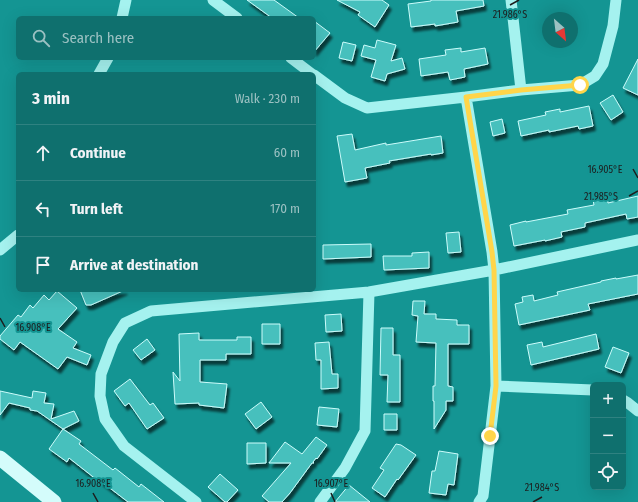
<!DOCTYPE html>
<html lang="en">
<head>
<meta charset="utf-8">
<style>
  :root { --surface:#0f706e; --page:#187573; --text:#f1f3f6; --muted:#9bc1c2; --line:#2f8281 }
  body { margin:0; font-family:"Fira Sans Condensed",sans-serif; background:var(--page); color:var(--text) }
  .controls { position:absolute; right:12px; bottom:12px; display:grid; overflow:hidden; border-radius:6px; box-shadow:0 4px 16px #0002 }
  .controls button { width:36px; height:36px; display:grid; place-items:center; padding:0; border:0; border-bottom:1px solid var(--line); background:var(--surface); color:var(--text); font:20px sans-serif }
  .compass { position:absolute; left:542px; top:12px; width:36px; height:36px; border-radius:50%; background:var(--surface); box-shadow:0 4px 16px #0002; rotate:152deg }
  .stop { position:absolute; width:12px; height:12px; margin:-9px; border:3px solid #ffd54a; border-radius:50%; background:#fff }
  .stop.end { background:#ffd54a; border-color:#fff; box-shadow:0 1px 4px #0008 }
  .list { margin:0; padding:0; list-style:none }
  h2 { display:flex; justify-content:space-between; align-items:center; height:52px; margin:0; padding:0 16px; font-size:17px }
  h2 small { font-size:13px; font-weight:400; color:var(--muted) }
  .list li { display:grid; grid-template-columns:26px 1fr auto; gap:12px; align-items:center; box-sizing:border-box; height:56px; padding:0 16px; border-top:1px solid var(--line) }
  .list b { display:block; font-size:15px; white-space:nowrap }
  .list em { font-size:13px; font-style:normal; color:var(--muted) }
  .icon { flex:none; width:22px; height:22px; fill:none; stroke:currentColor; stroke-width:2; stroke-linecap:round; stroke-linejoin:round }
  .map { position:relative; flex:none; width:638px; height:502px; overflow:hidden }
  .search { position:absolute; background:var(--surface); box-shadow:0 4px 16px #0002; left:16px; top:16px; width:300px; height:44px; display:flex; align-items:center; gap:10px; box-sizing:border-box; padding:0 14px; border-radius:6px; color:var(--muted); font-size:15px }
  .panel { position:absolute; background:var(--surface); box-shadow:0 4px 16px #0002; left:16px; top:72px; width:300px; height:220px; border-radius:6px }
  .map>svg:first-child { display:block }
  .building { fill:#46c0bd; stroke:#ccfcfb; filter:url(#shadow) }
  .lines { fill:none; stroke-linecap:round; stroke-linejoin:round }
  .street { stroke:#a5f2ef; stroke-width:11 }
  .secondary { stroke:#d4fcfb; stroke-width:15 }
  .route { stroke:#ffd54a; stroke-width:5 }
  .ticks { fill:none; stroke:#1d1d1d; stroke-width:1.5 }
  .ticks-label { font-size:10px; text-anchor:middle; fill:#1d1d1d; stroke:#149593; stroke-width:4; stroke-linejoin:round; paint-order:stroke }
</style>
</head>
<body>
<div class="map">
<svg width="638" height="502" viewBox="0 0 638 502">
  <defs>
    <filter id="shadow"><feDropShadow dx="2.5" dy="4.5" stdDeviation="1" flood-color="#0009"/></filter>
  </defs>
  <rect width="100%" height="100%" fill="#149593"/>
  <path class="building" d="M247 0H274L299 18H272Z
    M337 0H382L389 5 375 27 358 15 360 12Z
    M431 0H483L484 6 456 11 458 22 435 26V24L411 27 408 4 431 1Z
    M314 21 330 33 314 52Z
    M377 40 396 45 391 61 402 58 405 69 387 74 385 81 371 77 376 60 361 56 364 45 375 48Z
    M343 42 356 45 352 61 339 58Z
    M461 48V52L485 48 488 64 464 69 465 77 450 80 448 72 421 76 419 59 446 55 445 50Z
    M638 59V95L623 88Z
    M613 95 623 112 611 120 600 103Z
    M589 106 593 126 579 129 578 126 549 132V130L521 136 518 121 546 115 545 112 560 109V112Z
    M502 119 505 133 493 136 490 122Z
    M352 134 355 150 386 143V145L441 136 443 153 431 155V154L389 161 390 163 365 168 367 178 345 182 337 136Z
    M638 196V217L627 219 626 214 585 223V227L561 232 562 237 545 241V240L514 246 510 225 526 221V222L568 214 567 210 594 205 593 200 607 198 608 203Z
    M459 232 461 252 448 253 446 233Z
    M371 244V257L323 259V245Z
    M429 252V268L384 270 383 256H412V253Z
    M638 275V294L588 304 590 310 519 325 515 304 523 302 522 297 533 295 534 301 558 295 557 292 601 282V281L616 278V279Z
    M80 290H125L91 305H86Z
    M57 291 77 308 58 329 77 342 73 348 91 355 87 365 67 357 58 369 20 342 14 350 0 339V336L18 315 21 317 30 305 33 308 44 295 49 300Z
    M413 301H425L424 314H436V319L457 320V325H469V344H448V386L453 387V401H446V410L434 429V401H433V386H435L436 343 416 342 418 316 412 315Z
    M341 314 342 331 326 332 325 315Z
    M262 324H280V344H262Z
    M381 328H393V355H400V402H387L388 375H380Z
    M199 333V340H237V337H251V354H226V360H200V382L227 384 224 408 199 405V403L175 404 173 372 180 381 179 334Z
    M596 334 599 349 531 365 527 345 542 342 543 347Z
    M147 339 155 350 141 360 133 350Z
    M329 342 332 374H338V388L321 389V360H316L315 343Z
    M613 347 629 353 621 373 605 367Z
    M130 379 150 405 153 403 164 418 147 429 129 403 125 406 114 391Z
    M0 391 32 398 33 391 46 393 44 403 54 404 51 419 74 411 79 421 63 429 37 411 30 410V408L9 403 0 415Z
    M261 402 272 417 256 429 245 414Z
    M319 407 339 409 337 427 317 425Z
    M384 414H397V430H384Z
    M63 429 81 441 79 444 113 470 115 468 139 487 141 484 164 502H128L98 479 97 480 69 458 67 462 49 449Z
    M316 437 327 445 317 459 316 458 313 462 314 463H312L290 493 282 502H269L262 496 291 463H269L285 442 302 454Z
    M247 443H266V463L247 464Z
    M396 444 401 445 416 455 398 480 397 479 385 497 372 488 384 470 380 468Z
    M439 451 458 454 454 485 448 484 446 495 429 493 432 471H435Z
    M220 474 238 490 227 502H225L208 487Z
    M349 485 370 502H335Z"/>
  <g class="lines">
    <path class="street" d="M213 0 237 18
      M511 0 521 90
      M122 18 126 0
      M291 58 312 74
      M99 74 108 58
      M314 75 345 98 367 108 466 97 521 90 580 85 595 76 603 64 613 26 616 0
      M466 97 492 252 494 270 496 386 483 496 479 502
      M0 250 18 235
      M496 386 593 390
      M623 400 628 403 638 411
      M196 502 124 446 105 419 100 396 101 374 113 342 125 323 151 311 369 292 494 270 638 240
      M320 502 345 468 365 431 369 292"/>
    <path class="secondary" d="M0 458 54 502"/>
  </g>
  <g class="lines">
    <path class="route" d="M490 436 496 386 494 270 492 252 466 97 521 90 580 85"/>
  </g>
  <path class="ticks" d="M510 5 519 0M633 169 638 178M629 196 638 191M0 318 5 327M93 493 98 502M331 493 335 502M533 502 542 497"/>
  <g class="ticks-label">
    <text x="510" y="18">21.986°S</text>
    <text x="605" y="173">16.905°E</text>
    <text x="601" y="200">21.985°S</text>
    <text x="33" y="331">16.908°E</text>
    <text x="93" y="487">16.908°E</text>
    <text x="331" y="487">16.907°E</text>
    <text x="542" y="491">21.984°S</text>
  </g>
</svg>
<div class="controls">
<button>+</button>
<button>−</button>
<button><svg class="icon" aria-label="locate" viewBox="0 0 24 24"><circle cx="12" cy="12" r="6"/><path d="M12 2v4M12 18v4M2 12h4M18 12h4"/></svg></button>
</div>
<svg class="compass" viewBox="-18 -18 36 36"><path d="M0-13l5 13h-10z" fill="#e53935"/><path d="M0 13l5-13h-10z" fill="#9bc1c2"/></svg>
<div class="stop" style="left:580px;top:85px"></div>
<div class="stop end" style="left:490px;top:436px"></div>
<div class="search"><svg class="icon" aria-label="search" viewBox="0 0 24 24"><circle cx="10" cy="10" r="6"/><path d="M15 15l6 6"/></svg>Search here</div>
<section class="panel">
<h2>3 min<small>Walk · 230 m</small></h2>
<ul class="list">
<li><svg class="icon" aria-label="ahead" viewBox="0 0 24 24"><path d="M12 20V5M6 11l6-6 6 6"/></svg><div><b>Continue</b></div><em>60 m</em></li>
<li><svg class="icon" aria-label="left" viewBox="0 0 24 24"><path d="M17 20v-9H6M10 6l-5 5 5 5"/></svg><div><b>Turn left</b></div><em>170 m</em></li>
<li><svg class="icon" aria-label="arrive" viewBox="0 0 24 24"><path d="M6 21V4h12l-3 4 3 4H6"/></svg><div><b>Arrive at destination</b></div></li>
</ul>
</section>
</div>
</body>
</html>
